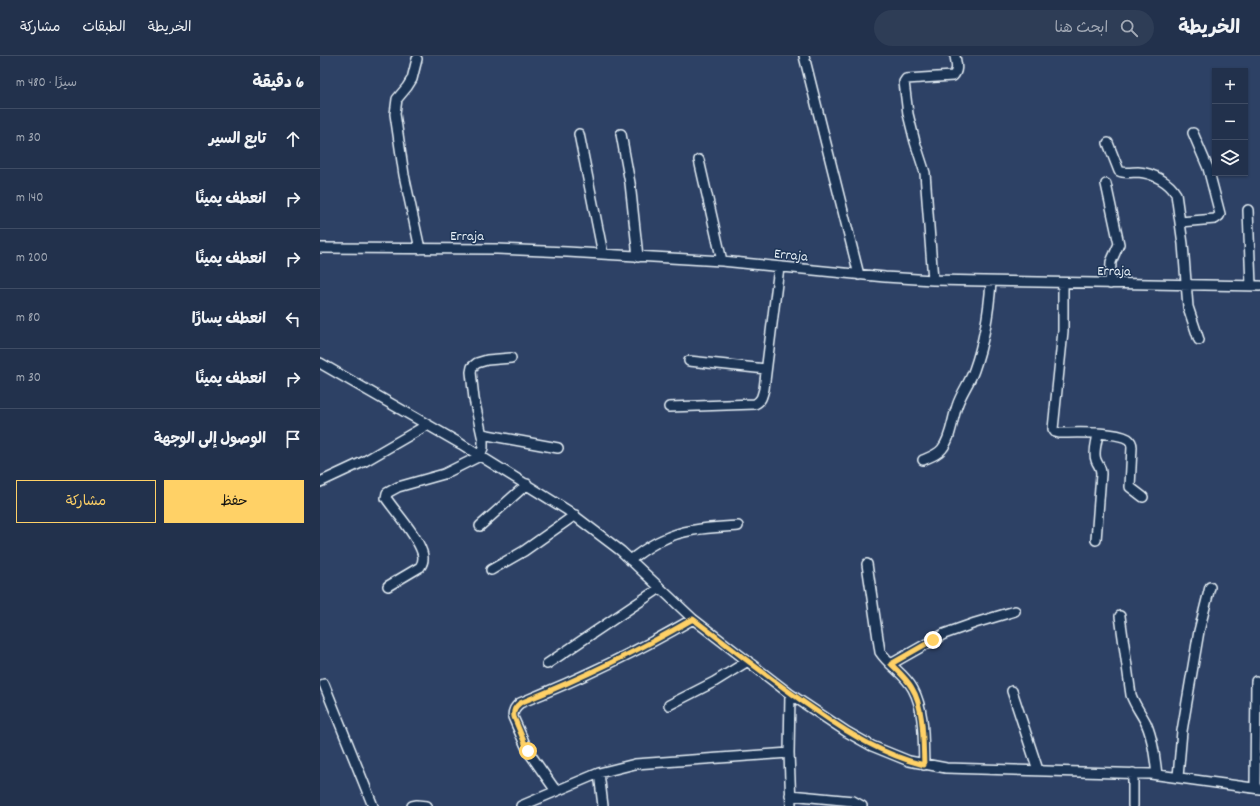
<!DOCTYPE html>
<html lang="ar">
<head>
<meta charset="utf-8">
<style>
  :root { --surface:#22314c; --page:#2e3d56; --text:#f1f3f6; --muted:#a2a9b5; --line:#3f4c64; --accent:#ffd166 }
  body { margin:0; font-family:Dekko,"Playpen Sans Arabic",sans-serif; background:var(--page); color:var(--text); direction:rtl }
  .controls { position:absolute; right:12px; top:12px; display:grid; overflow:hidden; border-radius:0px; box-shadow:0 1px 3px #0004 }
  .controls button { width:36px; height:36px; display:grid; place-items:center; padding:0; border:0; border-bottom:1px solid var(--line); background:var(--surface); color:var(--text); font:20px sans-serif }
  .stop { position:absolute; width:12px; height:12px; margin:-9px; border:3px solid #ffd166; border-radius:50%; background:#fff }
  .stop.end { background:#ffd166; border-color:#fff; box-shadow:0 1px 4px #0008 }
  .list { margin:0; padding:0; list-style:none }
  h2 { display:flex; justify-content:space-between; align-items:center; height:52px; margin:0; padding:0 16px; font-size:17px }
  h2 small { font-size:13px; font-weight:400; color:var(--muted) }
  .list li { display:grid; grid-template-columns:26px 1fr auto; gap:12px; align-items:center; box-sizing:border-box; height:60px; padding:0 16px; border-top:1px solid var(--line) }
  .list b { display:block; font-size:15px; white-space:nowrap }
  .list em { font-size:13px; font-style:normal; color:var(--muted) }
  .actions { display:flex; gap:8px; padding:12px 16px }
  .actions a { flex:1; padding:9px 0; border:1px solid var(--accent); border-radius:0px; text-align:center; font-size:14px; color:var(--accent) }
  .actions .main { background:var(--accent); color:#111 }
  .icon { flex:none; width:22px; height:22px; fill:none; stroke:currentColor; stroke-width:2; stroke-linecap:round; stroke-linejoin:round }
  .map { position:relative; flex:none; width:940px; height:750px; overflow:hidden; direction:ltr }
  header { display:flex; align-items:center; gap:24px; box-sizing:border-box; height:56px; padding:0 20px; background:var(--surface); border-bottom:1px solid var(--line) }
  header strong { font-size:19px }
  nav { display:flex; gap:22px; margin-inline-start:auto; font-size:14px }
  .search { width:280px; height:36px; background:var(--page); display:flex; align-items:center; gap:10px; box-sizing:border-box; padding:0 14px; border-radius:22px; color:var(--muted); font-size:15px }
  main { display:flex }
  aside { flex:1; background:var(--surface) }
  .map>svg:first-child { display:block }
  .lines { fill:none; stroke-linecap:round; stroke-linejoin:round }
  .street-casing { stroke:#e8f1f8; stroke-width:12 }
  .street { stroke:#1d3557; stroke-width:9 }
  .route { stroke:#ffd166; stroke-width:5 }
  .labels { text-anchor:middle; stroke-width:3; stroke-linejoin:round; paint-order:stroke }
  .street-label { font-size:14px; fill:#e8f1f8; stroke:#1d3557 }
</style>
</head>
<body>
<header>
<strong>الخريطة</strong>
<div class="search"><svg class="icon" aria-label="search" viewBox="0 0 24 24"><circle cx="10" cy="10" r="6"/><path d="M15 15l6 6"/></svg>ابحث هنا</div>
<nav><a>الخريطة</a><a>الطبقات</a><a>مشاركة</a></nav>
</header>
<main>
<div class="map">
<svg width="940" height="750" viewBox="0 0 940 750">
  <rect width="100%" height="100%" fill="#2d4165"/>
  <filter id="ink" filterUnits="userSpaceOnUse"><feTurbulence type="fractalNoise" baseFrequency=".025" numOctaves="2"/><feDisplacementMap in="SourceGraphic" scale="8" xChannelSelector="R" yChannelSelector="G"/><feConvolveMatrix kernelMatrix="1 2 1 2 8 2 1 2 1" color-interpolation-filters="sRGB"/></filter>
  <g filter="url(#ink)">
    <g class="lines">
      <defs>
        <path id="street" d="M484 0 539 219
          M97 3 92 23 87 31 77 43 75 58 84 119 100 193
          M259 78 283 198
          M301 78 310 127 318 201
          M788 87 799 115C805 118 812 116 818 116 833 117 849 126 856 138L863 188 868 251 879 284
          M379 104 402 205
          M786 128 799 188 791 206 790 228
          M928 154 931 230
          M860 166 895 163 899 160 900 158 888 112 873 77
          M0 192 177 193 247 196 402 205 565 221 613 224 940 230
          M613 224 605 117 595 86 588 58 584 26 586 23 633 20C639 14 636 7 635 0
          M743 227V275L733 373 735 376 739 377C756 377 794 375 808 383 811 385 812 388 812 391L810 431 823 441
          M369 305 446 313
          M0 307 141 388 247 454 301 495 373 563 470 638 527 676 552 690 589 705 626 712 831 718 940 733
          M349 351 435 348C441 345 442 341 444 333L459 211
          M162 378 238 392
          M603 404C610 401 617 399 622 393 631 382 632 364 637 350 641 337 650 326 654 314 664 286 669 255 671 226
          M0 426 45 405 107 369
          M160 470 207 428
          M776 484 781 418C781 410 778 410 776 404 773 397 777 385 778 378
          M310 504C320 497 330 489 342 484 365 472 393 472 418 470
          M547 508 560 596C569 610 585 618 593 633 605 655 603 684 604 709
          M171 514 204 495 255 459
          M68 530 100 511C103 507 104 502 102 496 96 478 77 458 66 442L67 437 78 431 124 418 160 400 163 392V384L154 343 151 316 152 311 157 307 167 304 191 302
          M800 560 811 639C815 650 821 657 826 667 833 683 835 702 837 719
          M227 608 340 532
          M571 608 624 578 655 567 695 555
          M4 628 53 750
          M692 635 718 714
          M470 638 469 697 471 750
          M349 649 394 626 428 605
          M279 717 283 750
          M813 717V750
          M858 721 862 675 879 575 890 531
          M935 732 936 625
          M236 735 208 695 193 661C193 654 195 651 200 647 260 623 318 595 373 563
          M470 739 533 745 542 750
          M92 750 97 749 107 750
          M201 750 279 717 315 708 469 697"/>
      </defs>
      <use href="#street" class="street-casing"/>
      <use href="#street" class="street"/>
    </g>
  </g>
  <g class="lines" filter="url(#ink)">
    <path class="route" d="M208 695 194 661C193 654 195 651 200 647 260 623 318 595 373 563 414 594 455 627 498 656 531 679 564 699 604 709 603 686 604 651 592 632 587 623 578 615 571 608L613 584"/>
  </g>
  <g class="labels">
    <g class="street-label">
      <text x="147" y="184">Erraja</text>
      <text transform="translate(471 198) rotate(6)" y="5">Erraja</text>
      <text transform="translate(794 214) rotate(1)" y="5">Erraja</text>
    </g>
  </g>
</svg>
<div class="controls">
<button>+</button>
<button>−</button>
<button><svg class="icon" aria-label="layers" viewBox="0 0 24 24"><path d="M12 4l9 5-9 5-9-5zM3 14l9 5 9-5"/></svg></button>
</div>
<div class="stop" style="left:208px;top:695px"></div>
<div class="stop end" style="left:613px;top:584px"></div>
</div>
<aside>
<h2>6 دقيقة<small>سيرًا · 480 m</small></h2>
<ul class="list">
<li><svg class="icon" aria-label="ahead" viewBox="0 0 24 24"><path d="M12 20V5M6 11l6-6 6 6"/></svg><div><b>تابع السير</b></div><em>30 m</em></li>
<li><svg class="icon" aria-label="right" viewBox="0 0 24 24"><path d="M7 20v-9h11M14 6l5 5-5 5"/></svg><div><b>انعطف يمينًا</b></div><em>140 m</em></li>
<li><svg class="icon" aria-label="right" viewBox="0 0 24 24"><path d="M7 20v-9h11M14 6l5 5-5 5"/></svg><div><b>انعطف يمينًا</b></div><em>200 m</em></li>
<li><svg class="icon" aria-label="left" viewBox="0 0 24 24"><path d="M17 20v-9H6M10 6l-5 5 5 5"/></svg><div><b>انعطف يسارًا</b></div><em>80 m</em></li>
<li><svg class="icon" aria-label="right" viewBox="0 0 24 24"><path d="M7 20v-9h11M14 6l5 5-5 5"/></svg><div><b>انعطف يمينًا</b></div><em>30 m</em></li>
<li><svg class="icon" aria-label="arrive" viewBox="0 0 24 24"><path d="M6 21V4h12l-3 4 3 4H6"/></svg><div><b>الوصول إلى الوجهة</b></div></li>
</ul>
<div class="actions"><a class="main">حفظ</a><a>مشاركة</a></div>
</aside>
</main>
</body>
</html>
